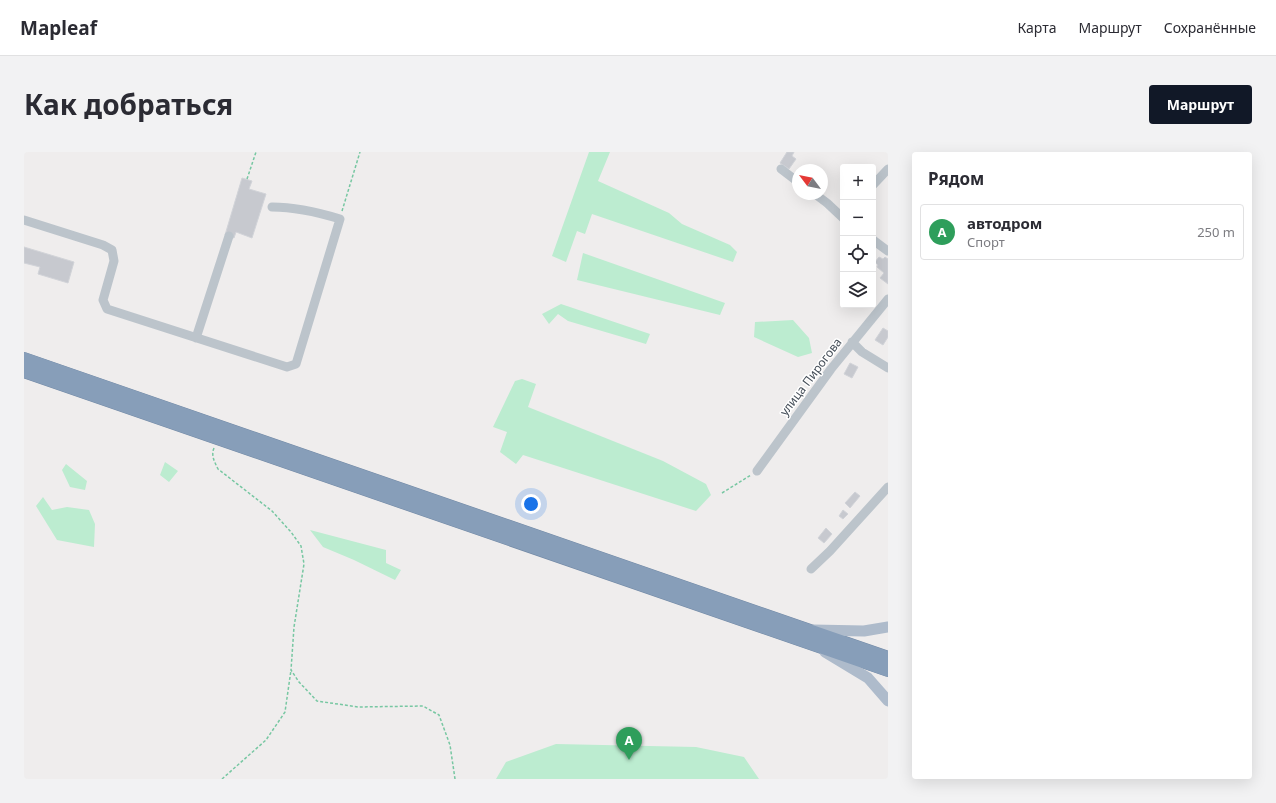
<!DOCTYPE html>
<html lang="ru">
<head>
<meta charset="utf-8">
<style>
  :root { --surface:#fff; --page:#f2f2f3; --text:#2b2b33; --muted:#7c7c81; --line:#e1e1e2; --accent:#111827 }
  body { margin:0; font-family:"Noto Sans",sans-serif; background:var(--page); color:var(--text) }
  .controls { position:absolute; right:12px; top:12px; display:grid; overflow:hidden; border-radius:4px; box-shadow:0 4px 16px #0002 }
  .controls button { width:36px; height:36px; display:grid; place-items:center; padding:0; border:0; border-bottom:1px solid var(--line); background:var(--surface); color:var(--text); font:20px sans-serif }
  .compass { position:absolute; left:768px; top:12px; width:36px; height:36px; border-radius:50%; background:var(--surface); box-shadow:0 4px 16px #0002; rotate:302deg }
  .you { position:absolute; left:507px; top:352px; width:14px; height:14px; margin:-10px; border:3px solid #fff; border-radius:50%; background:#1a73e8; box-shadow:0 0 0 6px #1a73e833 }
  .badge { display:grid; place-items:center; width:26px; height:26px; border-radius:50%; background:var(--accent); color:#fff; font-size:13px; font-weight:700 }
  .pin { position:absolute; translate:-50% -33px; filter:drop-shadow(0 1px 2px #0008) }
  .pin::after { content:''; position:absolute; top:21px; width:14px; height:12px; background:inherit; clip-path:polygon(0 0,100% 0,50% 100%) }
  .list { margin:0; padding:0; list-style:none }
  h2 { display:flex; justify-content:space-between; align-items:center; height:52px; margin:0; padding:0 16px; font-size:17px }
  h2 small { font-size:13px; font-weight:400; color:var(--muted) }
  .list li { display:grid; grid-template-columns:26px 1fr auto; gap:12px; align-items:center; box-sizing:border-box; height:56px; margin:0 8px 8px; padding:0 8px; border:1px solid var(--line); border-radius:4px }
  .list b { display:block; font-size:15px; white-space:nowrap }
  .list p { margin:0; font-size:13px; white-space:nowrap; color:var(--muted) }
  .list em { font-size:13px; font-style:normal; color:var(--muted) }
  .icon { flex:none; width:22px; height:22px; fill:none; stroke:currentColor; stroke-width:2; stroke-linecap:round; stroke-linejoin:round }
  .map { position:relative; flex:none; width:864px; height:627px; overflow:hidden; border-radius:4px }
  header { display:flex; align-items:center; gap:24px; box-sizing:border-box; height:56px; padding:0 20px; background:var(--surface); border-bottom:1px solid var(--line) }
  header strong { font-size:19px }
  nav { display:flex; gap:22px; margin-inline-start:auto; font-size:14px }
  .intro { display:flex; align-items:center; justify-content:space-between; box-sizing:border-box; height:96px; padding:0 24px }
  h1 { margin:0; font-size:28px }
  .button { padding:10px 18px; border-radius:4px; background:var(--accent); color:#fff; font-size:14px; font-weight:700 }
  main { display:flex; gap:24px; padding:0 24px }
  aside { flex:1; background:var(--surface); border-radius:4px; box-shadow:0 4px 16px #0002 }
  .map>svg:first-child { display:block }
  .green { fill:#bcecd0 }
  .building { fill:#c7c9cf; stroke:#d1d3d8 }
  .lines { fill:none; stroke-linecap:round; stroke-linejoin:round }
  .highway-casing { stroke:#7289a5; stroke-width:14 }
  .path { stroke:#77c7a2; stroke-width:1.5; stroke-dasharray:3 2; stroke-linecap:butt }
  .minor { stroke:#bcc4cb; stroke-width:9 }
  .major { stroke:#aebbcb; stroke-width:11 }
  .highway { stroke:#879eb9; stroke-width:13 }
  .labels { text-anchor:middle; stroke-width:3; stroke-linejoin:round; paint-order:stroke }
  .street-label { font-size:12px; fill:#464f59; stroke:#fff }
</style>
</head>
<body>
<header>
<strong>Mapleaf</strong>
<nav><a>Карта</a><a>Маршрут</a><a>Сохранённые</a></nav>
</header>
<div class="intro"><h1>Как добраться</h1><a class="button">Маршрут</a></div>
<main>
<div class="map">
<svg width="864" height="627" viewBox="0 0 864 627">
  <rect width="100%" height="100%" fill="#efeded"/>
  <path class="green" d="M565 0H586L574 29 645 61 658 72 706 93 713 100 709 110 568 62 561 82 553 79 542 110 528 104Z
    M559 101 701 151 696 163 553 128Z
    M537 152 626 182 622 192 544 169 534 162 525 172 518 162Z
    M769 168 785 186 788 201 774 205 730 185 731 170Z
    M498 227 512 232 504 255 639 309 682 332 687 343 672 359 499 303 492 312 476 300 483 280 469 275 491 229Z
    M141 310 154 319 145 330 136 323Z
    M42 312 63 329 61 338 46 335 38 318Z
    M19 345 28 358 43 355 65 358 71 372 70 395 33 388 12 354Z
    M286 378 362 398V411L377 418 371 428 330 408 299 395Z
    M532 592 672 595 720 605 735 627H472L482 610Z"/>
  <path class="building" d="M763 0H770L768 4 772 7 765 17 756 11Z
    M218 26 228 29 225 37 242 42 228 86 212 80 210 86 201 83Z
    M0 95 50 110 44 131 14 122 16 115 0 111Z
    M855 105 859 107 861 105 864 107V132L856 126 860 121 853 115 854 113 851 110Z
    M859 176 864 179V185L859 193 851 188Z
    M826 211 834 215 828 226 820 222Z
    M831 340 836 344 826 356 821 351Z
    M819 358 824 362 819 367 815 364Z
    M802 376 808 382 800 391 794 386Z"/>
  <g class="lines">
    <defs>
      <path id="highway" d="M0 207 864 506
        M0 219 864 518"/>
    </defs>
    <use href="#highway" class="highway-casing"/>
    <path class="path" d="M223 27 232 0
      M318 59 336 0
      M190 296C187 303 190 309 194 317L248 359 267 380 277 394 280 412 270 475 267 518 275 530 293 549 334 555 399 554 415 563 426 593 431 627
      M698 341 727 323
      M198 627 242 588 261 560 267 518"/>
    <path class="minor" d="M757 17 774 30
      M849 33 864 17
      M791 42 803 51 819 66
      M0 68 79 93 88 98 90 109 79 148 83 157 263 215 272 212 316 67C293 60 272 55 248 55
      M849 88 864 99
      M172 186 205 84
      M828 190 838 200 864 216
      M733 319 807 217 864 147
      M787 417 806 399 864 335"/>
    <path class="major" d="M789 478 840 479 864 475
      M801 500 844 526 864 549"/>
    <use href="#highway" class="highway"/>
  </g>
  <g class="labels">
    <g class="street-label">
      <text transform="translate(787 225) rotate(-53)" y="4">улица Пирогова</text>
    </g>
  </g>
</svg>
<div class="controls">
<button>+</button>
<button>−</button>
<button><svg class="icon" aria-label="locate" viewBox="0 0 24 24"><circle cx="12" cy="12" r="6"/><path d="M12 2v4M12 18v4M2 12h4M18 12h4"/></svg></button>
<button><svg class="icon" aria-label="layers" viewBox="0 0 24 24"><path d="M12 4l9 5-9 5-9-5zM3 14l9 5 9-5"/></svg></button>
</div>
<svg class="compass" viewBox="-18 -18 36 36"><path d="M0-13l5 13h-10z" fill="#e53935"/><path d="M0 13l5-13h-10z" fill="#7c7c81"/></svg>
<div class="you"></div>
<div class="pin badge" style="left:605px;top:608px;background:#2e9e5b">A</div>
</div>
<aside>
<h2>Рядом<small></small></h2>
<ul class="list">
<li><span class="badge" style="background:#2e9e5b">A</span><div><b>автодром</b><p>Спорт</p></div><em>250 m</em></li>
</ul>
</aside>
</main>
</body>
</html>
